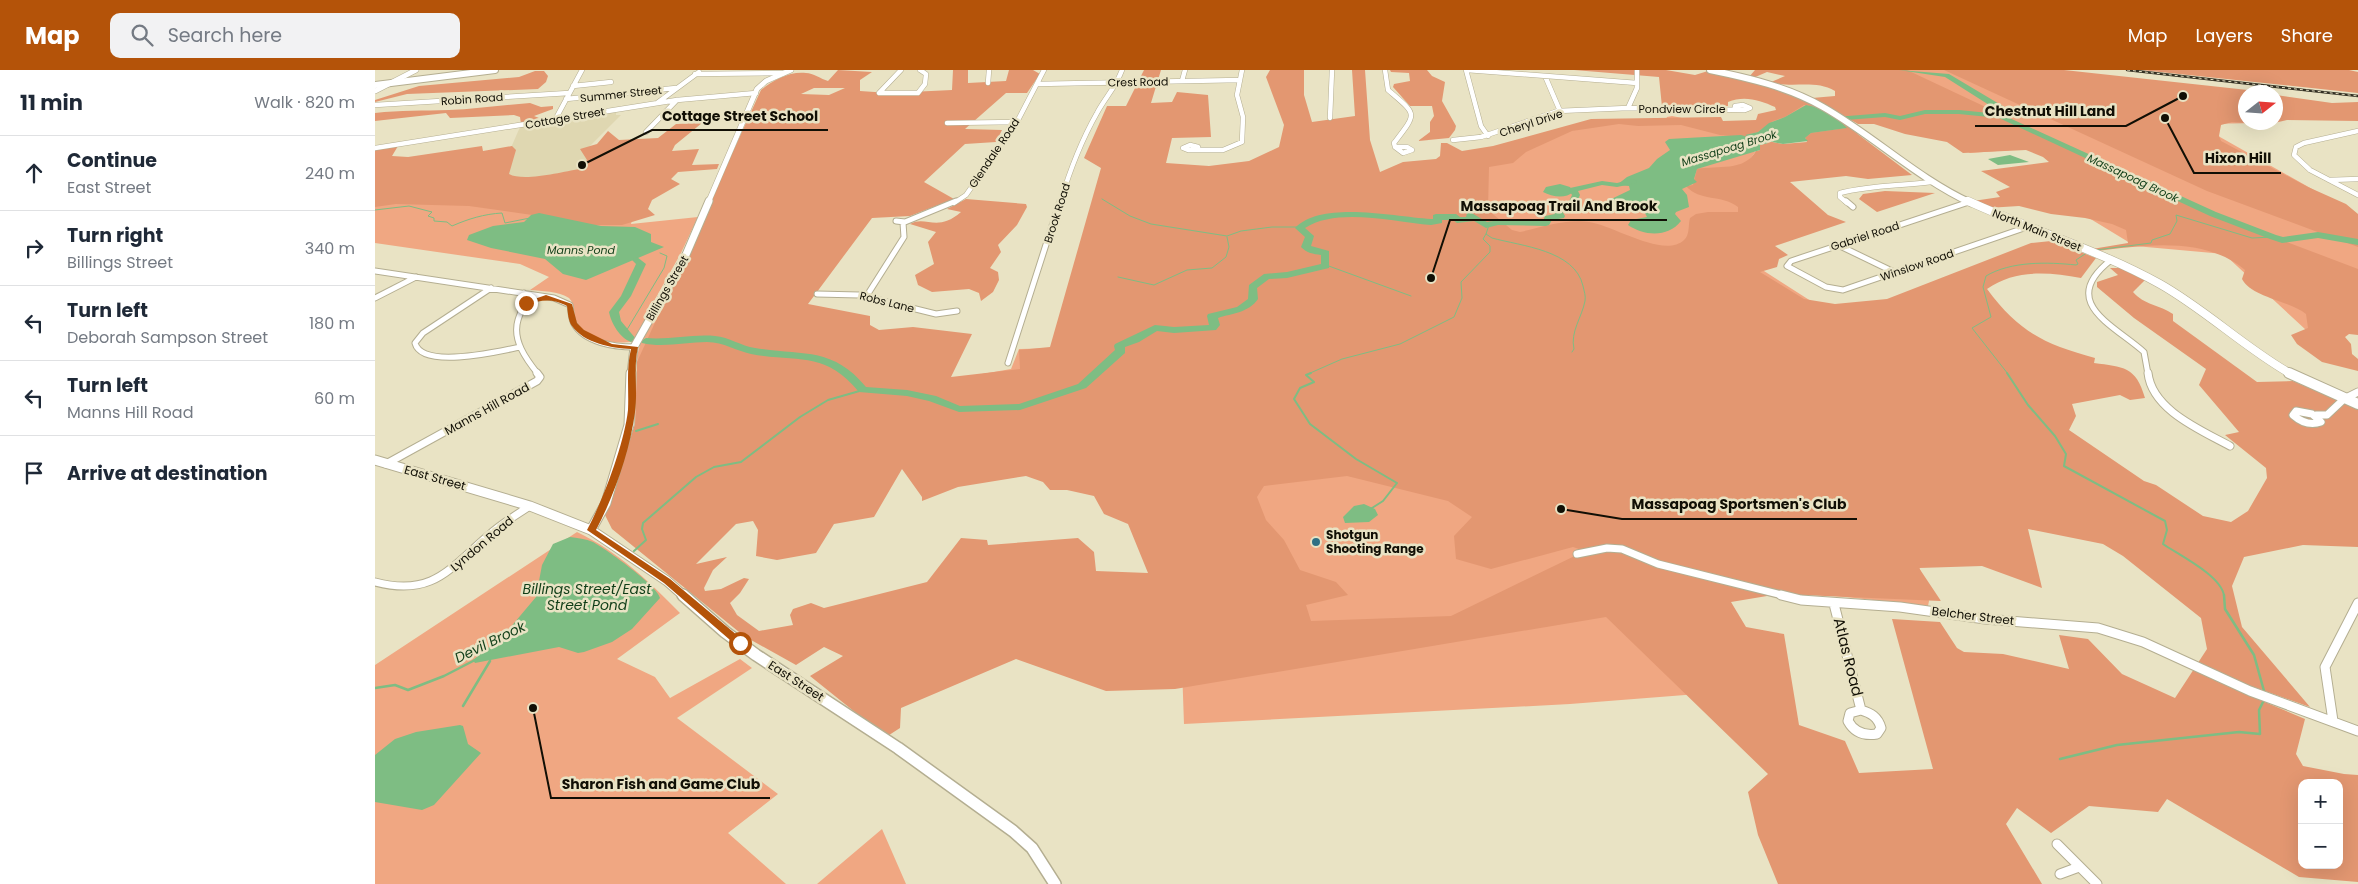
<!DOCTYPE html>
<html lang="en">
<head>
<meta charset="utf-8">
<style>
  :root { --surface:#fff; --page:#f2f2f3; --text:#1f2937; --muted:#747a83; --line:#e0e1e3; --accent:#b45309 }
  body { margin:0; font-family:Poppins,sans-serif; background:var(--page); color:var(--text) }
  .controls { position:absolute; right:15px; bottom:15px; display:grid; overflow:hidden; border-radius:10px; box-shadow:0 5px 20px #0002 }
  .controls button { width:45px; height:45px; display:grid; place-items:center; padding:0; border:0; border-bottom:1px solid var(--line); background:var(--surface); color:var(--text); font:25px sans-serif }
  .compass { position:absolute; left:1863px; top:15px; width:45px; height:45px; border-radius:50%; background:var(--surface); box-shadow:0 5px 20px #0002; rotate:73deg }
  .stop { position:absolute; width:15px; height:15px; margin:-11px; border:4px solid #b45309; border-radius:50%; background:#fff }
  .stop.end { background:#b45309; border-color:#fff; box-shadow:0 1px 5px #0008 }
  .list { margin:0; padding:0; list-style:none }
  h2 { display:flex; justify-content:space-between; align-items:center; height:65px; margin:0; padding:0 20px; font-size:21px }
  h2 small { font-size:16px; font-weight:400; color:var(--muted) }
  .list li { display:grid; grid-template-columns:32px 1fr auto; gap:15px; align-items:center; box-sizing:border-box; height:75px; padding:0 20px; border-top:1px solid var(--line) }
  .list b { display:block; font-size:19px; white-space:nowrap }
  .list p { margin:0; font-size:16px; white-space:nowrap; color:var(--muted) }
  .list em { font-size:16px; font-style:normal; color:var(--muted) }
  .icon { flex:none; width:28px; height:28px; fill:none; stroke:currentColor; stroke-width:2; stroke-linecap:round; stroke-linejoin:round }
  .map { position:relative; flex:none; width:1983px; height:814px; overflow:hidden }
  header { display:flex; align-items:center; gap:30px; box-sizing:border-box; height:70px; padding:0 25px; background:var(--accent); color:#fff }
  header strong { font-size:24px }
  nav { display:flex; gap:28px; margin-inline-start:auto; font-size:18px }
  .search { width:350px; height:45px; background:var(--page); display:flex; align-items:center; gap:12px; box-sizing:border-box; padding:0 18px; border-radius:10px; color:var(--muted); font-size:19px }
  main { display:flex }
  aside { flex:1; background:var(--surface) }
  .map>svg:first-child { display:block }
  .built { fill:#dfd7b1 }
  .green { fill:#f0a782 }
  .forest { fill:#e39771; fill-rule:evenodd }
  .water { fill:#7ebd83 }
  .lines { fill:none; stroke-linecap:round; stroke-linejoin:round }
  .stream-far2 { stroke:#7ebd83; stroke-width:1 }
  .stream-far1 { stroke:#7ebd83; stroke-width:2 }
  .stream { stroke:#7ebd83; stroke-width:2.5 }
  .river { fill:#7ebd83; fill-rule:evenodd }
  .minor-far3-casing { stroke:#b4ae91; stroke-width:5.5 }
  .minor-far2-casing { stroke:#b4ae91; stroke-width:7 }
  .minor-far1-casing { stroke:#b4ae91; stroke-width:9 }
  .minor-casing { stroke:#b4ae91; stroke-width:11 }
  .tertiary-far3-casing { stroke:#b4ae91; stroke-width:6 }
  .tertiary-far2-casing { stroke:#b4ae91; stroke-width:9 }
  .tertiary-far1-casing { stroke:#b4ae91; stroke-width:11 }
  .tertiary-casing { stroke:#b4ae91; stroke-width:14 }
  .secondary-far2-casing { stroke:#b4ae91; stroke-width:8 }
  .secondary-far1-casing { stroke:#b4ae91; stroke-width:9 }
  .secondary-casing { stroke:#b4ae91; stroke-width:12 }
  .minor-far3 { stroke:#fff; stroke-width:4.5 }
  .minor-far2 { stroke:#fff; stroke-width:5 }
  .minor-far1 { stroke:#fff; stroke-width:7 }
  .minor { stroke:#fff; stroke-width:9 }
  .tertiary-far3 { stroke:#fff; stroke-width:5 }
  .tertiary-far2 { stroke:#fff; stroke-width:7 }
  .tertiary-far1 { stroke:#fff; stroke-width:9 }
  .tertiary { stroke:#fff; stroke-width:11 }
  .secondary-far2 { stroke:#fff; stroke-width:6 }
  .secondary-far1 { stroke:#fff; stroke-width:8 }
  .secondary { stroke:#fff; stroke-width:10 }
  .rail-casing { stroke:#322f22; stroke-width:2.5 }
  .rail { stroke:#e9e3c4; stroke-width:1; stroke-dasharray:3; stroke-linecap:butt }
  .route { fill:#b45309 }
  .poi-dot { fill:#2f7084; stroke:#e9e3c4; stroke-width:2 }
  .labels { text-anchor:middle; stroke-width:5; stroke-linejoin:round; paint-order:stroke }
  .far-street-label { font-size:11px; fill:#110f05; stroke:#e9e3c4 }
  .far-water-label { font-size:11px; font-style:italic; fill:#103e18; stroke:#e9e3c4 }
  .street-label { font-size:12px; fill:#110f05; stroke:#e9e3c4 }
  .poi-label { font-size:12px; font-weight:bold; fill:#110f05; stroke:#e9e3c4; text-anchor:start }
  .water-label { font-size:14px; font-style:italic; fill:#103e18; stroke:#e9e3c4 }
  .near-street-label { font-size:15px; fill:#110f05; stroke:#e9e3c4 }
  .leader { fill:none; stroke:#110f05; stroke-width:2 }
  .callout-dot { fill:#110f05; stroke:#e9e3c4; stroke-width:2 }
  .callout-label { font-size:14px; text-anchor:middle; font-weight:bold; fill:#110f05; stroke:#e9e3c4; stroke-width:5; stroke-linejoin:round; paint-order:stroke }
</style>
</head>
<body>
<header>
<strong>Map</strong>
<div class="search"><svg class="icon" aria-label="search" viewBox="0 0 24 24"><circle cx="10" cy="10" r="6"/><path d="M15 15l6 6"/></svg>Search here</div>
<nav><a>Map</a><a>Layers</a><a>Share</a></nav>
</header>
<main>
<aside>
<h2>11 min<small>Walk · 820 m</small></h2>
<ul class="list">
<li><svg class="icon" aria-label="ahead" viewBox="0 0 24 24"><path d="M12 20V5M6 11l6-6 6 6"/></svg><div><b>Continue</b><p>East Street</p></div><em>240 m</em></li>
<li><svg class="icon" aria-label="right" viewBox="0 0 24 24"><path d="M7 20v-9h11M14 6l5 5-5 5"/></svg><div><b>Turn right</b><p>Billings Street</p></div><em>340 m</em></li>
<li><svg class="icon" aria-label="left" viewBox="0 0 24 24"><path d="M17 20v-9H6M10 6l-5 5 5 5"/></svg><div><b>Turn left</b><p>Deborah Sampson Street</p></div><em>180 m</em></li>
<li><svg class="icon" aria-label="left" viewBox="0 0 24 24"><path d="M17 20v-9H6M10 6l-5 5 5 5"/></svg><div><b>Turn left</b><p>Manns Hill Road</p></div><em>60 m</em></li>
<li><svg class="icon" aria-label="arrive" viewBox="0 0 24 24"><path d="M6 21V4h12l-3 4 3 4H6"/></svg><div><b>Arrive at destination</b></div></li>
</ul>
</aside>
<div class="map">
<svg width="1983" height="814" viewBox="0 0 1983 814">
  <rect width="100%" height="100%" fill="#e9e3c4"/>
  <path class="built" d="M241 40V45H246L215 76 298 71 110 137 145 57Z"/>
  <path class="green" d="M1467 0H1673L1870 22V52L1887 53 1822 54 1983 145V253L1931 260 1849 184 1760 176 1709 145 1687 96 1690 90 1650 79 1595 83 1566 64 1490 47 1465 51 1483 64 1390 71 1378 82 1381 81 1347 128 1366 135 1364 185 1464 249 1677 171 1712 185 1605 210 1614 222 1535 464 1554 531 1553 536 1443 524 1343 504 1374 620 1195 634 809 654 800 393 263 303 262 286 266 271C246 273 213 277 202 254 198 246 201 235 194 228 184 221 166 221 155 220L174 207 145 194 0 173V79L110 137 257 150 256 154 323 147 306 183 269 249 410 262 566 311 636 299 644 279 691 278 999 109 1232 52 1289 53 1292 47 1297 46 1374 61 1419 35 1542 36Z
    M202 462C242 481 275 512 305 543L242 589 280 607 295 628 365 589 377 598 302 648 403 724 353 763 411 814H0V595Z
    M507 759 531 814H442Z"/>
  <path class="forest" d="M463 0 497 2 485 10V21L514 23 577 20 578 0H593V13L631 11 634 0H658L665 4 652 23H631L590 59 627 60 621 72 590 74 549 112 579 129 535 146 497 148 433 234 495 246V255L504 260 538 257 597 264 576 307 645 299 644 280 675 277 726 98 709 88 732 36H751L769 0H786L776 33 797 32 802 22 833 25 836 67 797 68 791 93 834 96 874 91 904 77 909 55 891 7 895 0H929V25L937 52 980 46 977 0H990L995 70 1005 102 1028 92 1061 89 1065 86 1066 73H1072L1087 81 1118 76 1216 49 1346 47 1348 51 1381 50 1383 44 1401 40 1400 37C1385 30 1369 25 1353 32V36L1287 37 1284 7 1199 0H1291L1320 5 1333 1 1401 16 1446 38 1429 35 1410 47 1398 51 1383 62 1371 65 1377 68 1345 65 1306 55 1263 56 1244 54 1197 61 1151 82 1138 93 1114 97 1113 140 1137 160 1145 162C1168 157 1190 149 1214 152 1238 155 1289 189 1309 170 1315 165 1313 155 1315 148L1321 144 1333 142H1363V137C1346 124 1325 132 1311 116L1318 115 1322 99C1343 95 1369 102 1381 81L1385 80V75L1393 73 1383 69 1408 74 1432 72 1430 68 1436 63 1471 58 1462 51 1464 50 1537 105 1493 109 1471 106 1415 112 1453 145 1471 152 1400 176 1413 185 1404 189 1402 197 1385 202 1429 229 1460 234 1512 229 1656 173 1676 171 1721 188 1706 208C1673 202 1640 199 1612 219 1644 262 1669 274 1720 288L1719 293C1748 297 1761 296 1770 328L1755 330 1745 325 1697 334 1701 346 1694 360 1769 411 1781 415 1828 446 1856 452 1873 441 1892 408 1891 398 1850 365 1864 362 1824 315 1831 299 1759 248 1722 217V212L1743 205 1735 198H1745L1770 210 1758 222C1769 235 1785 235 1798 244V251L1882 312 1918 311 1983 339V477L1928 475 1869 487 1857 516 1867 557 1935 637 1873 615 1878 627 1930 649 1921 684 1928 696 1969 704 1983 705V812L1924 807 1792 729 1783 742 1714 736 1676 763 1642 738 1631 754 1667 814H1403L1383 765 1373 722 1393 704 1231 547 800 619 731 621 641 589 526 638 525 658 511 667 435 606 468 586 449 577 421 595 369 566 237 459 230 445 260 354 262 292 386 20C398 10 415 1 431 3 438 3 446 9 453 11ZM439 18H470L454 25 426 24ZM527 399 547 427V431L583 417 651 406 668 412 675 420H692L719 426 729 444 753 454 773 503 721 501 719 482 703 468 613 475 612 470 586 468 552 512 449 538 436 533 418 539 415 545 418 555 384 561 362 545 355 533 365 523 374 509 369 508 346 519 330 521 329 518 338 500 352 487 321 494 361 454 378 451 383 460 381 486 402 490 441 483 459 454 499 447ZM972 406 1073 431 1097 447 1079 466 1081 489 1116 499 1198 477 1210 481 1076 546 936 551 931 535 973 525 961 512 925 500 909 470 891 450 882 427 889 416ZM1653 459 1728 474 1748 486 1826 548 1832 579 1800 628 1747 604 1713 569 1684 565 1694 599 1628 584 1589 582 1582 578 1565 552 1517 549 1558 699 1484 703 1470 671 1424 655 1409 564 1371 557 1356 532 1404 524 1566 531 1544 498 1607 496 1667 518ZM1927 713H1964V795H1927Z
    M1015 0H1052L1057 6 1070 12 1067 31 1081 56 1080 60 1074 68 1043 71 1055 62V52L1059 46 1057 36H1035L1018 17 1019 14 1035 11 1034 3 1016 2Z
    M1380 0H1532L1838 144 1983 199V265L1974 264 1970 267 1976 274 1977 284 1983 289V301L1947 292 1922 274 1916 265 1933 258 1931 244C1915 231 1876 227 1867 209L1870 200C1830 166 1770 175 1722 181L1717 179 1753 173 1751 160 1737 154 1710 148 1676 144 1644 136 1612 138 1598 131 1625 127 1621 122 1635 117 1606 101 1674 92 1668 87 1651 80 1588 83 1572 72 1530 64 1499 54H1483L1437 28 1460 26V21C1439 9 1417 19 1396 12L1410 6 1392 2 1378 8 1374 7Z
    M1569 0H1689L1891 22H1870V52H1900L1901 25 1957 33 1983 32V51L1912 50 1895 54 1857 52 1846 55 1844 66 1846 71 1933 117 1971 134 1983 144V177L1832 121Z
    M1766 0H1974L1983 2V23Z
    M160 1H169L173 6 171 12 163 19 32 24 0 32V30L44 16 144 7Z
    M155 33 166 37 178 36V39L159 46 164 48 157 52 146 54 145 47 139 45 75 48 71 43 0 51V43C25 40 49 41 74 40 101 39 128 35 155 33Z
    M327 53 300 75 297 81 324 79 317 95 344 94 342 99 303 102 296 109 305 114 277 130 273 139 280 145 247 155H204L164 146 94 136 21 134 0 137V80L23 76 17 86 33 87 107 76 108 81 137 76 141 80 134 104C148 112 187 102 204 99L212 90 205 79 222 74 233 61 244 70 283 68 301 54Z
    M1510 121 1560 123 1502 142 1484 129 1488 124Z
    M591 129 651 134 652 137 642 155 623 175 626 182 615 198 623 202 624 210 618 222 606 231 604 223 594 219 557 222 543 215 540 205 559 194 553 172 561 162 535 154C551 145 562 163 586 142L572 139Z"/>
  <path class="water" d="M1431 35C1448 37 1463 49 1472 58L1436 63 1430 68 1433 71 1408 74 1383 69 1393 73 1385 75V80L1322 99 1319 109 1322 112 1307 119 1312 125 1314 137 1301 142 1300 144 1306 151C1293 168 1269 166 1253 155L1256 150 1272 147 1270 143C1258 140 1246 137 1234 139L1226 134 1255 120 1254 116 1242 115 1252 107 1274 98 1282 89 1295 80 1290 72 1294 69 1366 65 1377 68 1370 65 1383 62 1394 53 1410 47Z
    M1635 85 1654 92 1623 95 1613 89Z
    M1185 114 1195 117 1198 122C1191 129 1177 127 1168 122L1171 117Z
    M164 143 226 156 260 157 276 164V172L289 177 211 210 188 204 170 189 116 178 92 170 94 165 118 156 149 152 156 145Z
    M989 434 1000 439 1003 445 994 452 970 453 968 447 979 436Z
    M195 467C202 468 211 469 218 472 231 479 283 516 285 528L257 559 237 572 209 582 203 583 184 577 100 593 98 590 129 565 161 527 167 495 178 474Z
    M85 655 88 656 93 674 106 683 59 735 47 740 0 732V685L20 669 41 662Z"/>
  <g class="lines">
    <path class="stream-far2" d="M727 129 755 146 776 154 852 166 866 161 897 157H924
      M0 140 34 136 57 142 53 146 59 148V151L72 152 77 156C93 149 109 144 127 143L130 153 155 148
      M1115 152 1111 164 1117 168C1146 176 1200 180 1208 216 1209 221 1211 226 1210 231 1207 247 1195 262 1199 279L1197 282
      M1721 180 1776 173 1777 170 1795 164 1802 151 1801 145 1877 168 1898 167
      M951 195 1036 226
      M743 207 779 215 812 200 837 198 851 187 854 177 852 167
      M250 263 289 198 292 186 285 183
      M933 304 967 289 1025 274 1079 247 1087 228 1086 212 1115 182V176L1108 169 1111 164
      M1633 304 1597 258 1616 247 1608 217 1611 206C1636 191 1673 192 1701 195L1703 194 1701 190 1710 184"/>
    <path class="stream-far1" d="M936 303 931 305 939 312 925 318 919 329 935 354 981 389 1022 413 1008 431 997 438
      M1632 303 1653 335 1680 366 1691 384 1689 396 1790 451 1792 460 1788 474C1804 485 1847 506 1849 526
      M261 361 283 354
      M259 481 271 470 267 459 268 453 321 407 339 397 366 392 425 347 453 330 488 320"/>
    <path class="stream" d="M1849 525 1850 539 1879 585 1889 621
      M0 618 20 615 33 620 69 606 100 590
      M88 636 115 591
      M1685 689 1742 675 1864 662 1885 664 1884 640 1888 632"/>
    <path class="river" d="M1524 0 1574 4 1631 38 1630 46 1841 142 1901 165 1908 167 1943 162 1983 169V175L1943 168 1907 173 1895 169 1835 146 1624 48 1584 44H1550L1525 50 1510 47 1470 50V46H1473L1510 43 1525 46 1550 40H1584L1624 44 1622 40 1570 7Z
      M1258 109 1262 111 1261 113 1242 117 1227 115 1203 121 1205 125 1198 140 1187 141 1190 146 1189 148 1177 150 1174 155 1171 156 1123 155 1111 158 1099 151 1082 153 1078 150H1067V153L1056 155C1019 152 962 137 930 158L939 166 936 176 954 181V198L912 208 894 209 882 218 883 229C873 243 858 243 843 248L845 255 841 260 799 263 782 261 764 272 750 277V283L711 318 645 340 584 342 554 331 532 326 484 322C449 280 424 293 376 284 361 281 349 272 332 272 311 272 288 278 267 273L266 271 271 268C294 270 317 264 340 266 354 267 366 276 380 278 427 286 457 276 491 317L532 320 561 326 585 336 644 334 703 314 740 280 739 276 740 274 780 255 799 257 834 255 832 246 833 244 862 237 873 229 874 215 889 204 912 202 946 194V185C938 184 932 183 926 177L930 167 920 158C947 130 1020 147 1056 149H1058V145L1061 144H1081L1085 147H1091L1092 143 1095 142 1112 152 1131 149 1168 151 1170 146 1180 144 1177 139 1178 137 1192 136 1197 125 1194 120 1195 118 1227 111 1242 113Z
      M262 187 271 194 256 226 244 242 246 251 261 269 256 272C245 268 236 253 234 242L246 226 261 194 257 190Z"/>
    <defs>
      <path id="minor-far3" d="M526 0 504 23H543L550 14 551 4 545 0
        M1010 0 1013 20C1042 45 1043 42 1019 73L1020 77
        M1091 0 1106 56 1113 66
        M1092 0 1262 13
        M320 4 409 3
        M1170 6 1185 41
        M807 11 810 0
        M613 13 614 0
        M662 14 865 10
        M198 16 236 12
        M191 29 301 18
        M282 33 324 2
        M0 35 194 23
        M1253 38 1370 40 1375 38 1368 35 1360 36V39
        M955 48 957 0
        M180 50 207 0
        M572 53 642 52
        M1983 61 1929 73 1921 77 1919 85 1935 100 1983 125
        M271 62 302 30
        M1078 70 1106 67 1183 41 1253 38 1262 18V0
        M1020 77H1032L1037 80 1028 83Z
        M0 78 302 30 381 23
        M821 79 823 77 815 75 808 78 813 80H848L867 72 868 47 862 25 867 0
        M1954 110 1983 109
        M579 133 591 125 642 52 669 0
        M685 133C694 103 706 71 722 43 730 28 741 17 747 0
        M1472 133 1465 127V123C1495 115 1525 116 1556 112
        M1592 133 1594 132"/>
      <path id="minor-far2" d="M1471 131 1478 137
        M1594 132 1416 191 1412 196 1451 217 1468 220 1652 157
        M521 151 530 152 581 131
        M1463 175 1521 203
        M1736 190C1682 232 1739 255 1769 282L1773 304
        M0 201 179 228 195 235C196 241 196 249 199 254 210 273 240 277 259 277
        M116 218 48 263 40 273C47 300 126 281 145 277
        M149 223C151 234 146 240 143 250 137 270 151 289 163 304
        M442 224 484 225 561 244 582 241
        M491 227 529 167 528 153
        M0 228 41 207
        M633 293 685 131"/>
      <path id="minor-far1" d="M1773 303C1777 340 1826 360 1855 376
        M1921 341 1937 344 1946 352C1935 356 1926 352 1918 345Z
        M1941 345H1952L1969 329 1983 322
        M11 394 162 311 165 307 162 303
        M1202 484 1232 478 1247 479 1283 494 1411 526
        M0 512C58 527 74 499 114 465 126 454 141 445 155 436"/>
      <path id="minor" d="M1406 525 1426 530 1525 537 1610 549 1723 558 1768 572 1875 621 1983 661
        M1459 534 1486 640
        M1486 640C1496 643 1503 647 1506 658L1502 664C1489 666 1479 662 1473 651L1475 643Z
        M1958 651 1950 597 1983 533
        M1682 774 1722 814
        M1685 804 1704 797"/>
      <path id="tertiary-far3" d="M0 21 41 0
        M333 133 382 19 391 11 416 0"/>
      <path id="tertiary-far2" d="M256 304 259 277 310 187 334 131"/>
      <path id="tertiary-far1" d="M0 390 155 436 216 460 292 511 309 526
        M216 460 231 433 254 355 256 303"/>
      <path id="tertiary" d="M308 525 350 562 381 585 523 678 638 761 657 778 680 814"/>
      <path id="secondary-far2" d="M1335 0C1374 8 1413 17 1448 37 1499 66 1542 108 1596 133
        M0 15 120 0"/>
      <path id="secondary-far1" d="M1593 131C1656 160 1724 180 1785 214 1831 240 1870 278 1916 304"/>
      <path id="secondary" d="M1914 303 1983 334"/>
    </defs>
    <use href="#minor-far3" class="minor-far3-casing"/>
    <use href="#minor-far2" class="minor-far2-casing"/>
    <use href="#minor-far1" class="minor-far1-casing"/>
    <use href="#minor" class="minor-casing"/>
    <use href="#tertiary-far3" class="tertiary-far3-casing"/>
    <use href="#tertiary-far2" class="tertiary-far2-casing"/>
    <use href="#tertiary-far1" class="tertiary-far1-casing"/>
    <use href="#tertiary" class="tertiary-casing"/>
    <use href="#secondary-far2" class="secondary-far2-casing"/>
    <use href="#secondary-far1" class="secondary-far1-casing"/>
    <use href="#secondary" class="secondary-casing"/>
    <use href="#minor-far3" class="minor-far3"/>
    <use href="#minor-far2" class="minor-far2"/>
    <use href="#minor-far1" class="minor-far1"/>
    <use href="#minor" class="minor"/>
    <use href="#tertiary-far3" class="tertiary-far3"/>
    <use href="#tertiary-far2" class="tertiary-far2"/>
    <use href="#tertiary-far1" class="tertiary-far1"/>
    <use href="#tertiary" class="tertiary"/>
    <use href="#secondary-far2" class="secondary-far2"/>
    <use href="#secondary-far1" class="secondary-far1"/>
    <use href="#secondary" class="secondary"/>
    <defs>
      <path id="rail" d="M1752 0 1983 26"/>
    </defs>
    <use href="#rail" class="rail-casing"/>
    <use href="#rail" class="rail"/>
  </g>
  <path class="route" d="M171 225 197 234 202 253 209 260 237 274 263 277C258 299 263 320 260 342 255 381 239 426 221 460L295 509 369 571V576H362L289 513 212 460C228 430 249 375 253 340 254 319 251 299 256 279 236 278 209 273 197 256 193 251 193 242 192 236 176 228 167 230 151 235L148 233Z"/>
  <circle class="poi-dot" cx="941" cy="472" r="5"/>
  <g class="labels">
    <g class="far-street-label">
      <text transform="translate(763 12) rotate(-1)" y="4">Crest Road</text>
      <text transform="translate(246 24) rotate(-6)" y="4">Summer Street</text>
      <text transform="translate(97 29) rotate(-4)" y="4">Robin Road</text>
      <text x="1307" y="43">Pondview Circle</text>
      <text transform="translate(190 48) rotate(-10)" y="4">Cottage Street</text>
      <text transform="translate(1156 53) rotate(-18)" y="4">Cheryl Drive</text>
      <text transform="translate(619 83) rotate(-56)" y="4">Glendale Road</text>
      <text transform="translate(682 143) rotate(-72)" y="4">Brook Road</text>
      <text transform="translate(1662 160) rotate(22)" y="4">North Main Street</text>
      <text transform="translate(1490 166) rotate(-18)" y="4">Gabriel Road</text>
      <text transform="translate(1542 195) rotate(-19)" y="4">Winslow Road</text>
      <text transform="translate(292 218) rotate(-60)" y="4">Billings Street</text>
      <text transform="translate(512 232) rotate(14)" y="4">Robs Lane</text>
    </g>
    <g class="far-water-label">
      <text transform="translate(1354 78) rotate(-17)" y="4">Massapoag Brook</text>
      <text transform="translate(1758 108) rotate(25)" y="4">Massapoag Brook</text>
      <text x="206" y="184">Manns Pond</text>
    </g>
    <g class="street-label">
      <text transform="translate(112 339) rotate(-29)" y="4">Manns Hill Road</text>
      <text transform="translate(60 408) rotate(16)" y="4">East Street</text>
      <text transform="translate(107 474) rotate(-40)" y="4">Lyndon Road</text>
      <text transform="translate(1598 546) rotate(7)" y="4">Belcher Street</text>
      <text transform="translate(421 611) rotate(33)" y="4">East Street</text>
    </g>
    <g class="poi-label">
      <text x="951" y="469">Shotgun<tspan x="951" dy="14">Shooting Range</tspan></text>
    </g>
    <g class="water-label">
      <text x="212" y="524">Billings Street/East<tspan x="212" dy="16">Street Pond</tspan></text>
      <text transform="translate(115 572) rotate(-26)" y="5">Devil Brook</text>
    </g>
    <g class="near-street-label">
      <text transform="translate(1473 587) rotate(76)" y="5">Atlas Road</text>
    </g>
  </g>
  <path class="leader" d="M1808 26L1751 56H1600M207 95L277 60H453M1790 48L1819 103H1906M1056 208L1075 150H1292M1186 439L1247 449H1482M158 638L176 728H395"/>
  <g class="callout-dot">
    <circle cx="1808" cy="26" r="5"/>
    <circle cx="207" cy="95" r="5"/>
    <circle cx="1790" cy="48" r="5"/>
    <circle cx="1056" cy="208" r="5"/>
    <circle cx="1186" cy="439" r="5"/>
    <circle cx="158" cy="638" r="5"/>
  </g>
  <g class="callout-label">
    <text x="1675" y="46">Chestnut Hill Land</text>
    <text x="365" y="51">Cottage Street School</text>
    <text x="1863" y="93">Hixon Hill</text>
    <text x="1184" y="141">Massapoag Trail And Brook</text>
    <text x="1364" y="439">Massapoag Sportsmen's Club</text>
    <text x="286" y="719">Sharon Fish and Game Club</text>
  </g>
</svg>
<div class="controls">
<button>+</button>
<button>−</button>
</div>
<svg class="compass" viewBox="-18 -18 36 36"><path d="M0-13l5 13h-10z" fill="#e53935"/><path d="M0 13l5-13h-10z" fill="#747a83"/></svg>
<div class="stop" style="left:365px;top:573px"></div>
<div class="stop end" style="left:151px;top:233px"></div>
</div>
</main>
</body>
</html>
